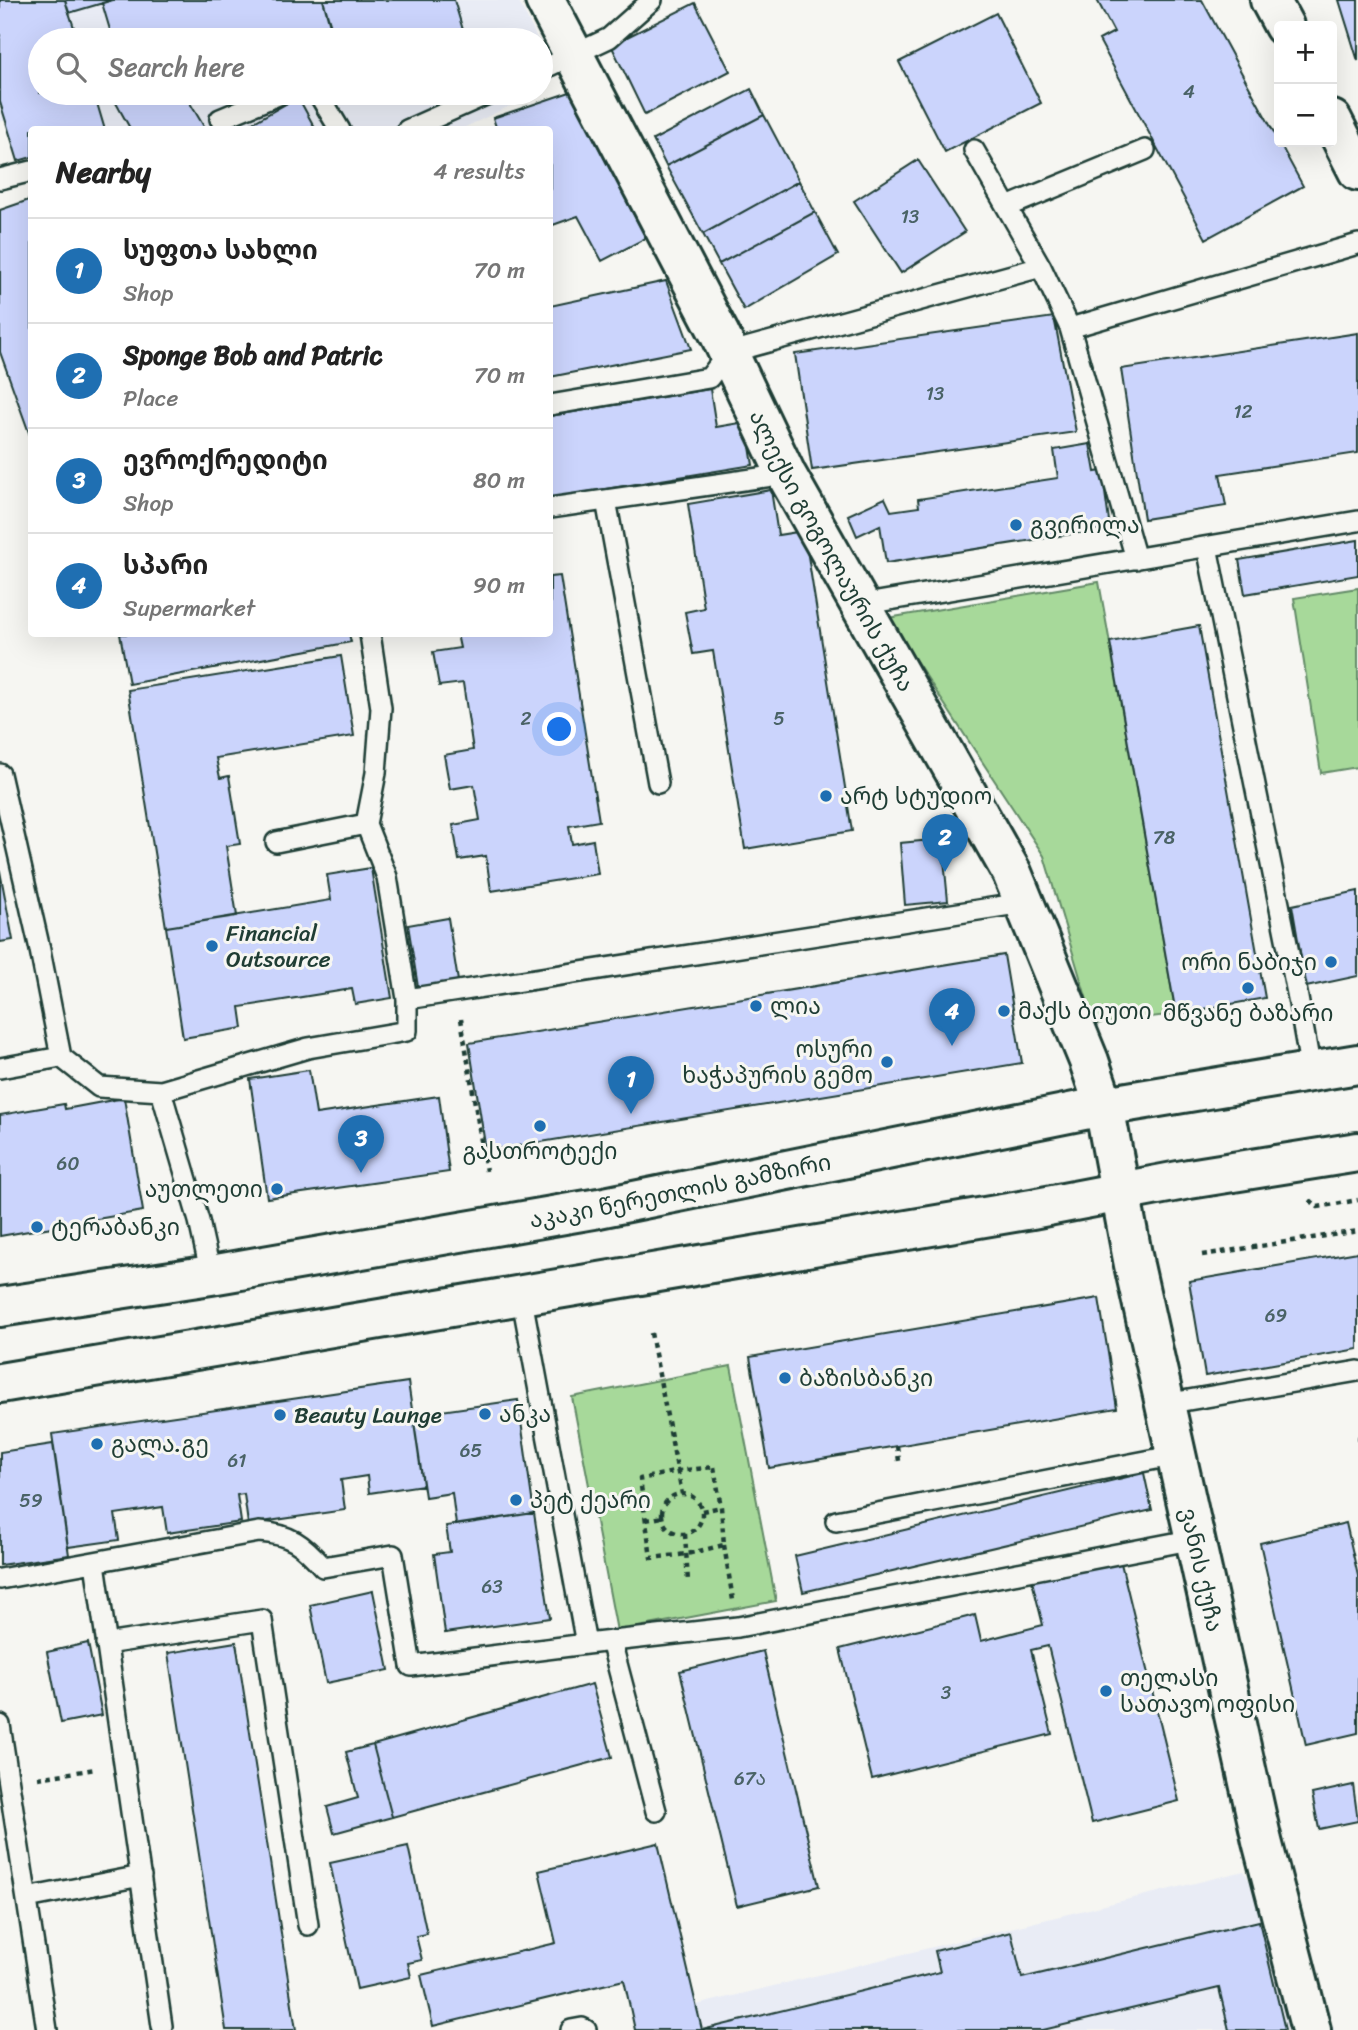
<!DOCTYPE html>
<html lang="en">
<head>
<meta charset="utf-8">
<style>
  :root { --surface:#fff; --page:#f6f6f6; --text:#222; --muted:#767676; --line:#e0e0e0; --accent:#1f6fb2 }
  body { margin:0; font-family:Sriracha,"Noto Sans Georgian",sans-serif; background:var(--page); color:var(--text) }
  .controls { position:absolute; right:21px; top:21px; display:grid; overflow:hidden; border-radius:7px; box-shadow:0 7px 28px #0002 }
  .controls button { width:63px; height:63px; display:grid; place-items:center; padding:0; border:0; border-bottom:2px solid var(--line); background:var(--surface); color:var(--text); font:35px sans-serif }
  .you { position:absolute; left:560px; top:730px; width:24px; height:24px; margin:-18px; border:5px solid #fff; border-radius:50%; background:#1a73e8; box-shadow:0 0 0 10px #1a73e833 }
  .badge { display:grid; place-items:center; width:46px; height:46px; border-radius:50%; background:var(--accent); color:#fff; font-size:23px; font-weight:700 }
  .pin { position:absolute; translate:-50% -58px; filter:drop-shadow(0 2px 4px #0008) }
  .pin::after { content:''; position:absolute; top:37px; width:24px; height:21px; background:inherit; clip-path:polygon(0 0,100% 0,50% 100%) }
  .list { margin:0; padding:0; list-style:none }
  h2 { display:flex; justify-content:space-between; align-items:center; height:91px; margin:0; padding:0 28px; font-size:30px }
  h2 small { font-size:23px; font-weight:400; color:var(--muted) }
  .list li { display:grid; grid-template-columns:46px 1fr auto; gap:21px; align-items:center; box-sizing:border-box; height:105px; padding:0 28px; border-top:2px solid var(--line) }
  .list b { display:block; font-size:26px; white-space:nowrap }
  .list p { margin:0; font-size:23px; white-space:nowrap; color:var(--muted) }
  .list em { font-size:23px; font-style:normal; color:var(--muted) }
  .icon { flex:none; width:38px; height:38px; fill:none; stroke:currentColor; stroke-width:2; stroke-linecap:round; stroke-linejoin:round }
  .map { position:relative; flex:none; width:1358px; height:2030px; overflow:hidden }
  .search { position:absolute; background:var(--surface); box-shadow:0 7px 28px #0002; left:28px; top:28px; width:525px; height:77px; display:flex; align-items:center; gap:18px; box-sizing:border-box; padding:0 24px; border-radius:38px; color:var(--muted); font-size:26px }
  .panel { position:absolute; background:var(--surface); box-shadow:0 7px 28px #0002; left:28px; top:126px; width:525px; height:511px; border-radius:7px }
  .map>svg:first-child { display:block }
  .built { fill:#e9ecf5 }
  .green { fill:#a7d99a; stroke:#638b67; stroke-width:2 }
  .building { fill:#cbd4fc; stroke:#1f3d34; stroke-width:2 }
  .lines { fill:none; stroke-linecap:round; stroke-linejoin:round }
  .service-casing { stroke:#1f3d34; stroke-width:24 }
  .minor-casing { stroke:#1f3d34; stroke-width:44 }
  .secondary-casing { stroke:#1f3d34; stroke-width:44 }
  .path { stroke:#1f3d34; stroke-width:4.5; stroke-dasharray:5 5; stroke-linecap:butt }
  .service { stroke:#f6f6f2; stroke-width:19 }
  .minor { stroke:#f6f6f2; stroke-width:38 }
  .secondary { stroke:#f6f6f2; stroke-width:38 }
  .poi-dot { fill:#1f6fb2; stroke:#f6f6f2; stroke-width:2.5 }
  .labels { text-anchor:middle; stroke-width:6; stroke-linejoin:round; paint-order:stroke }
  .number-label { font-size:19px; fill:#4a6366 }
  .poi-label { font-size:23px; fill:#1f3d34; stroke:#f6f6f2; text-anchor:start }
  .street-label { font-size:23px; fill:#1f3d34; stroke:#f6f6f2 }
</style>
</head>
<body>
<div class="map">
<svg width="1358" height="2030" viewBox="0 0 1358 2030">
  <rect width="100%" height="100%" fill="#f6f6f2"/>
  <filter id="ink" filterUnits="userSpaceOnUse"><feTurbulence type="fractalNoise" baseFrequency=".0143" numOctaves="2"/><feDisplacementMap in="SourceGraphic" scale="14" xChannelSelector="R" yChannelSelector="G"/><feConvolveMatrix kernelMatrix="1 2 1 2 8 2 1 2 1" color-interpolation-filters="sRGB"/></filter>
  <g filter="url(#ink)">
    <path class="built" d="M0 0H518L538 40H40V93H538L459 130 97 129 78 97 0 122Z
      M1244 1871 1335 2030H696V2005Z"/>
    <path class="green" d="M1099 582 1176 1014 1094 1024 1044 856 888 618Z
      M1358 588V767L1321 773 1294 598Z
      M731 1366 776 1601 617 1631 572 1397Z"/>
    <path class="building" d="M0 0H65L78 40H40V93H94L105 130H32V157L18 161 0 102Z
      M65 0H113L69 13Z
      M113 0H323L331 26 287 40H113L102 3Z
      M323 0H454L466 40H334Z
      M1097 0H1202L1303 186 1206 239 1099 40 1114 32Z
      M1339 0H1358V61Z
      M695 3 730 71 645 115 611 45Z
      M996 13 1041 103 945 152 899 62Z
      M751 89 764 115 666 166 653 140Z
      M570 92 646 238 602 261 578 216 550 226V130H497L493 118Z
      M115 93H184L206 130H131L111 94Z
      M298 97 316 130H240Z
      M764 115 799 181 703 234 666 166Z
      M918 160 965 232 901 273 854 201Z
      M799 181 815 212 719 264 703 234Z
      M32 199V441L0 352V210Z
      M815 212 838 255 744 310 719 264Z
      M666 281 691 349 550 377V306Z
      M1054 317 1076 432 812 470 795 354Z
      M1358 333V453L1220 474 1226 506 1144 519 1121 369Z
      M710 389 716 427 746 422 753 465 550 498V416Z
      M1090 444 1095 472 1102 471 1110 528 886 563 880 525 857 536 848 515 885 498 891 511 919 507 918 499 1058 478 1054 450Z
      M771 490 778 535 804 531 852 831 745 849 713 651 693 654 685 612 704 608 688 504Z
      M1358 540V575L1245 594 1239 560Z
      M560 576 599 821 569 826 572 844 593 840 598 874 491 891 486 856 459 860 453 825 480 820 474 785 450 789 444 755 473 750 463 683 439 686 433 652 460 648 457 634H550V577Z
      M1199 626 1265 998 1176 1014 1110 642Z
      M120 634H349L351 642 129 684Z
      M341 656 354 736 216 758 220 778 229 776 240 844 226 846 237 916 166 927 128 690Z
      M942 839 948 901 905 905 900 843Z
      M371 868 392 998 355 1004 352 989 240 1007 243 1028 183 1038 166 927 331 900 327 875Z
      M0 871 13 940 0 942Z
      M1358 891V976L1306 987 1292 905Z
      M448 918 458 981 418 987 408 925Z
      M1004 955 1022 1063 486 1151 469 1043Z
      M309 1070 316 1114 439 1096 449 1172 267 1198 250 1079Z
      M124 1098 143 1211 0 1236V1115L64 1104 65 1109Z
      M1358 1252V1349L1205 1376 1189 1281Z
      M1099 1298 1117 1408 769 1468 750 1357Z
      M408 1382 423 1485 369 1493 367 1476 341 1480 345 1510 248 1524 244 1494 237 1495 241 1522 167 1533 163 1507 115 1514 119 1540 68 1547 52 1434Z
      M518 1400 534 1513 456 1525 452 1493 425 1497 413 1415Z
      M53 1444 69 1555 0 1565V1452Z
      M1144 1473 1152 1510 803 1592 795 1556Z
      M534 1513 550 1618 445 1633 434 1554 450 1552 446 1526Z
      M1346 1523 1358 1576V1733L1306 1745 1260 1543Z
      M1120 1559 1179 1801 1092 1823 1048 1646 1031 1650 1052 1734 872 1779 840 1649 975 1615 981 1641 1043 1625 1032 1581Z
      M373 1591 389 1670 326 1683 310 1605Z
      M236 1642 296 2030H226L168 1653Z
      M88 1643 102 1715 61 1723 47 1652Z
      M763 1651 819 1886 737 1906 680 1671Z
      M592 1684 612 1757 392 1817 373 1745Z
      M373 1745 392 1817 334 1833 327 1807 358 1798 346 1752Z
      M1353 1785 1358 1821 1319 1829 1312 1794Z
      M658 1843 702 2030 940 1972 935 1951 1011 1932 1022 1978 1259 1921 1285 2030H1229L1219 1988 1043 2030H635L624 1980 433 2026 421 1975 556 1943 539 1871Z
      M408 1846 427 1934 416 1936 422 1960 408 1963 411 1977 357 1989 330 1863Z"/>
    <g class="lines">
      <defs>
        <path id="service" d="M541 70 609 38 652 0
          M318 93 340 130
          M220 119 283 93
          M407 130 490 93
          M974 150 1041 267 1070 328 1136 559
          M0 179 32 171
          M1007 207 1145 150
          M1070 328 1358 244
          M550 405 709 378 728 353 1041 267
          M606 500 658 783
          M550 508 786 474
          M1207 547 1298 998 1311 1071
          M860 605 1358 521
          M0 774 39 945 61 1057 99 1087 161 1091 199 1221 211 1275
          M366 824 387 877 407 999
          M276 842 366 824 376 773 381 708 370 634
          M0 1068 61 1057
          M161 1091 308 1048 407 1031V999L1023 903
          M1165 1404 1358 1371
          M836 1521 1177 1455
          M95 1563 162 2026
          M0 1579 259 1532C290 1534 303 1544 323 1567L393 1555 411 1666 586 1644 521 1294
          M611 1641 656 1811
          M106 1644 262 1620 308 1925
          M586 1644 738 1627 1195 1539
          M0 1725 47 2030
          M27 1898 141 1876
          M571 2030 582 2028 586 2030"/>
        <g id="minor">
          <path id="s1" d="M545 0 719 333 786 474 1012 873 1089 1061 1104 1106 1134 1265 1262 1841 1311 2030"/>
          <path d="M1270 0 1284 26"/>
          <path d="M1332 120 1358 171"/>
        </g>
        <g id="secondary">
          <path id="s2" d="M0 1307 211 1275 599 1208 1104 1106 1358 1064"/>
          <path d="M0 1383 1032 1209 1189 1179 1358 1152"/>
        </g>
      </defs>
      <use href="#service" class="service-casing"/>
      <use href="#minor" class="minor-casing"/>
      <use href="#secondary" class="secondary-casing"/>
      <path class="path" d="M461 1019 486 1171
        M1310 1200 1318 1207 1358 1200
        M1202 1255 1358 1231
        M651 1333 682 1494
        M1357 1438H1358
        M897 1446 899 1461
        M714 1467 721 1507 724 1545 687 1554 651 1558 640 1479 678 1471Z
        M662 1514a20 20 0 1 1 40 0a20 20 0 1 1-40 0Z
        M702 1511 721 1507
        M646 1520 663 1517
        M685 1534 688 1582
        M724 1545 733 1600
        M38 1778 96 1769"/>
      <use href="#service" class="service"/>
      <use href="#minor" class="minor"/>
      <use href="#secondary" class="secondary"/>
    </g>
  </g>
  <g class="poi-dot">
    <circle cx="1016" cy="525" r="7"/>
    <circle cx="826" cy="796" r="7"/>
    <circle cx="212" cy="946" r="7"/>
    <circle cx="1331" cy="962" r="7"/>
    <circle cx="1248" cy="988" r="7"/>
    <circle cx="756" cy="1006" r="7"/>
    <circle cx="1004" cy="1011" r="7"/>
    <circle cx="887" cy="1062" r="7"/>
    <circle cx="540" cy="1126" r="7"/>
    <circle cx="277" cy="1189" r="7"/>
    <circle cx="37" cy="1227" r="7"/>
    <circle cx="785" cy="1378" r="7"/>
    <circle cx="485" cy="1414" r="7"/>
    <circle cx="280" cy="1415" r="7"/>
    <circle cx="97" cy="1444" r="7"/>
    <circle cx="516" cy="1500" r="7"/>
    <circle cx="1106" cy="1691" r="7"/>
  </g>
  <g class="labels">
    <g class="number-label">
      <text x="1189" y="98">4</text>
      <text x="910" y="223">13</text>
      <text x="935" y="400">13</text>
      <text x="1243" y="418">12</text>
      <text x="526" y="725">2</text>
      <text x="779" y="725">5</text>
      <text x="1164" y="844">78</text>
      <text x="68" y="1170">60</text>
      <text x="1276" y="1322">69</text>
      <text x="471" y="1457">65</text>
      <text x="237" y="1467">61</text>
      <text x="31" y="1507">59</text>
      <text x="492" y="1593">63</text>
      <text x="946" y="1699">3</text>
      <text x="750" y="1785">67ა</text>
    </g>
    <g class="poi-label">
      <text x="1030" y="533">გვირილა</text>
      <text x="840" y="804">არტ სტუდიო</text>
      <text x="226" y="941">Financial<tspan x="226" dy="26">Outsource</tspan></text>
      <text x="1317" y="970" text-anchor="end">ორი ნაბიჯი</text>
      <text x="770" y="1014">ლია</text>
      <text x="1018" y="1019">მაქს ბიუთი</text>
      <text x="1248" y="1021" text-anchor="middle">მწვანე ბაზარი</text>
      <text x="873" y="1057" text-anchor="end">ოსური<tspan x="873" dy="26">ხაჭაპურის გემო</tspan></text>
      <text x="540" y="1159" text-anchor="middle">გასთროტექი</text>
      <text x="263" y="1197" text-anchor="end">აუთლეთი</text>
      <text x="51" y="1235">ტერაბანკი</text>
      <text x="799" y="1386">ბაზისბანკი</text>
      <text x="499" y="1422">ანკა</text>
      <text x="294" y="1423">Beauty Launge</text>
      <text x="111" y="1452">გალა.გე</text>
      <text x="530" y="1508">პეტ ქეარი</text>
      <text x="1120" y="1686">თელასი<tspan x="1120" dy="26">სათავო ოფისი</tspan></text>
    </g>
    <g class="street-label">
      <text dy="8" stroke="none"><textPath href="#s1" startOffset="621">ალექსი გოგოლაურის ქუჩა</textPath></text>
      <text dy="8" stroke="none"><textPath href="#s2" startOffset="690">აკაკი წერეთლის გამზირი</textPath></text>
      <text dy="8" stroke="none"><textPath href="#s1" startOffset="1715">ვანის ქუჩა</textPath></text>
    </g>
  </g>
</svg>
<div class="controls">
<button>+</button>
<button>−</button>
</div>
<div class="you"></div>
<div class="pin badge" style="left:631px;top:1114px">1</div>
<div class="pin badge" style="left:945px;top:872px">2</div>
<div class="pin badge" style="left:361px;top:1173px">3</div>
<div class="pin badge" style="left:952px;top:1046px">4</div>
<div class="search"><svg class="icon" aria-label="search" viewBox="0 0 24 24"><circle cx="10" cy="10" r="6"/><path d="M15 15l6 6"/></svg>Search here</div>
<section class="panel">
<h2>Nearby<small>4 results</small></h2>
<ul class="list">
<li><span class="badge">1</span><div><b>სუფთა სახლი</b><p>Shop</p></div><em>70 m</em></li>
<li><span class="badge">2</span><div><b>Sponge Bob and Patric</b><p>Place</p></div><em>70 m</em></li>
<li><span class="badge">3</span><div><b>ევროქრედიტი</b><p>Shop</p></div><em>80 m</em></li>
<li><span class="badge">4</span><div><b>სპარი</b><p>Supermarket</p></div><em>90 m</em></li>
</ul>
</section>
</div>
</body>
</html>
